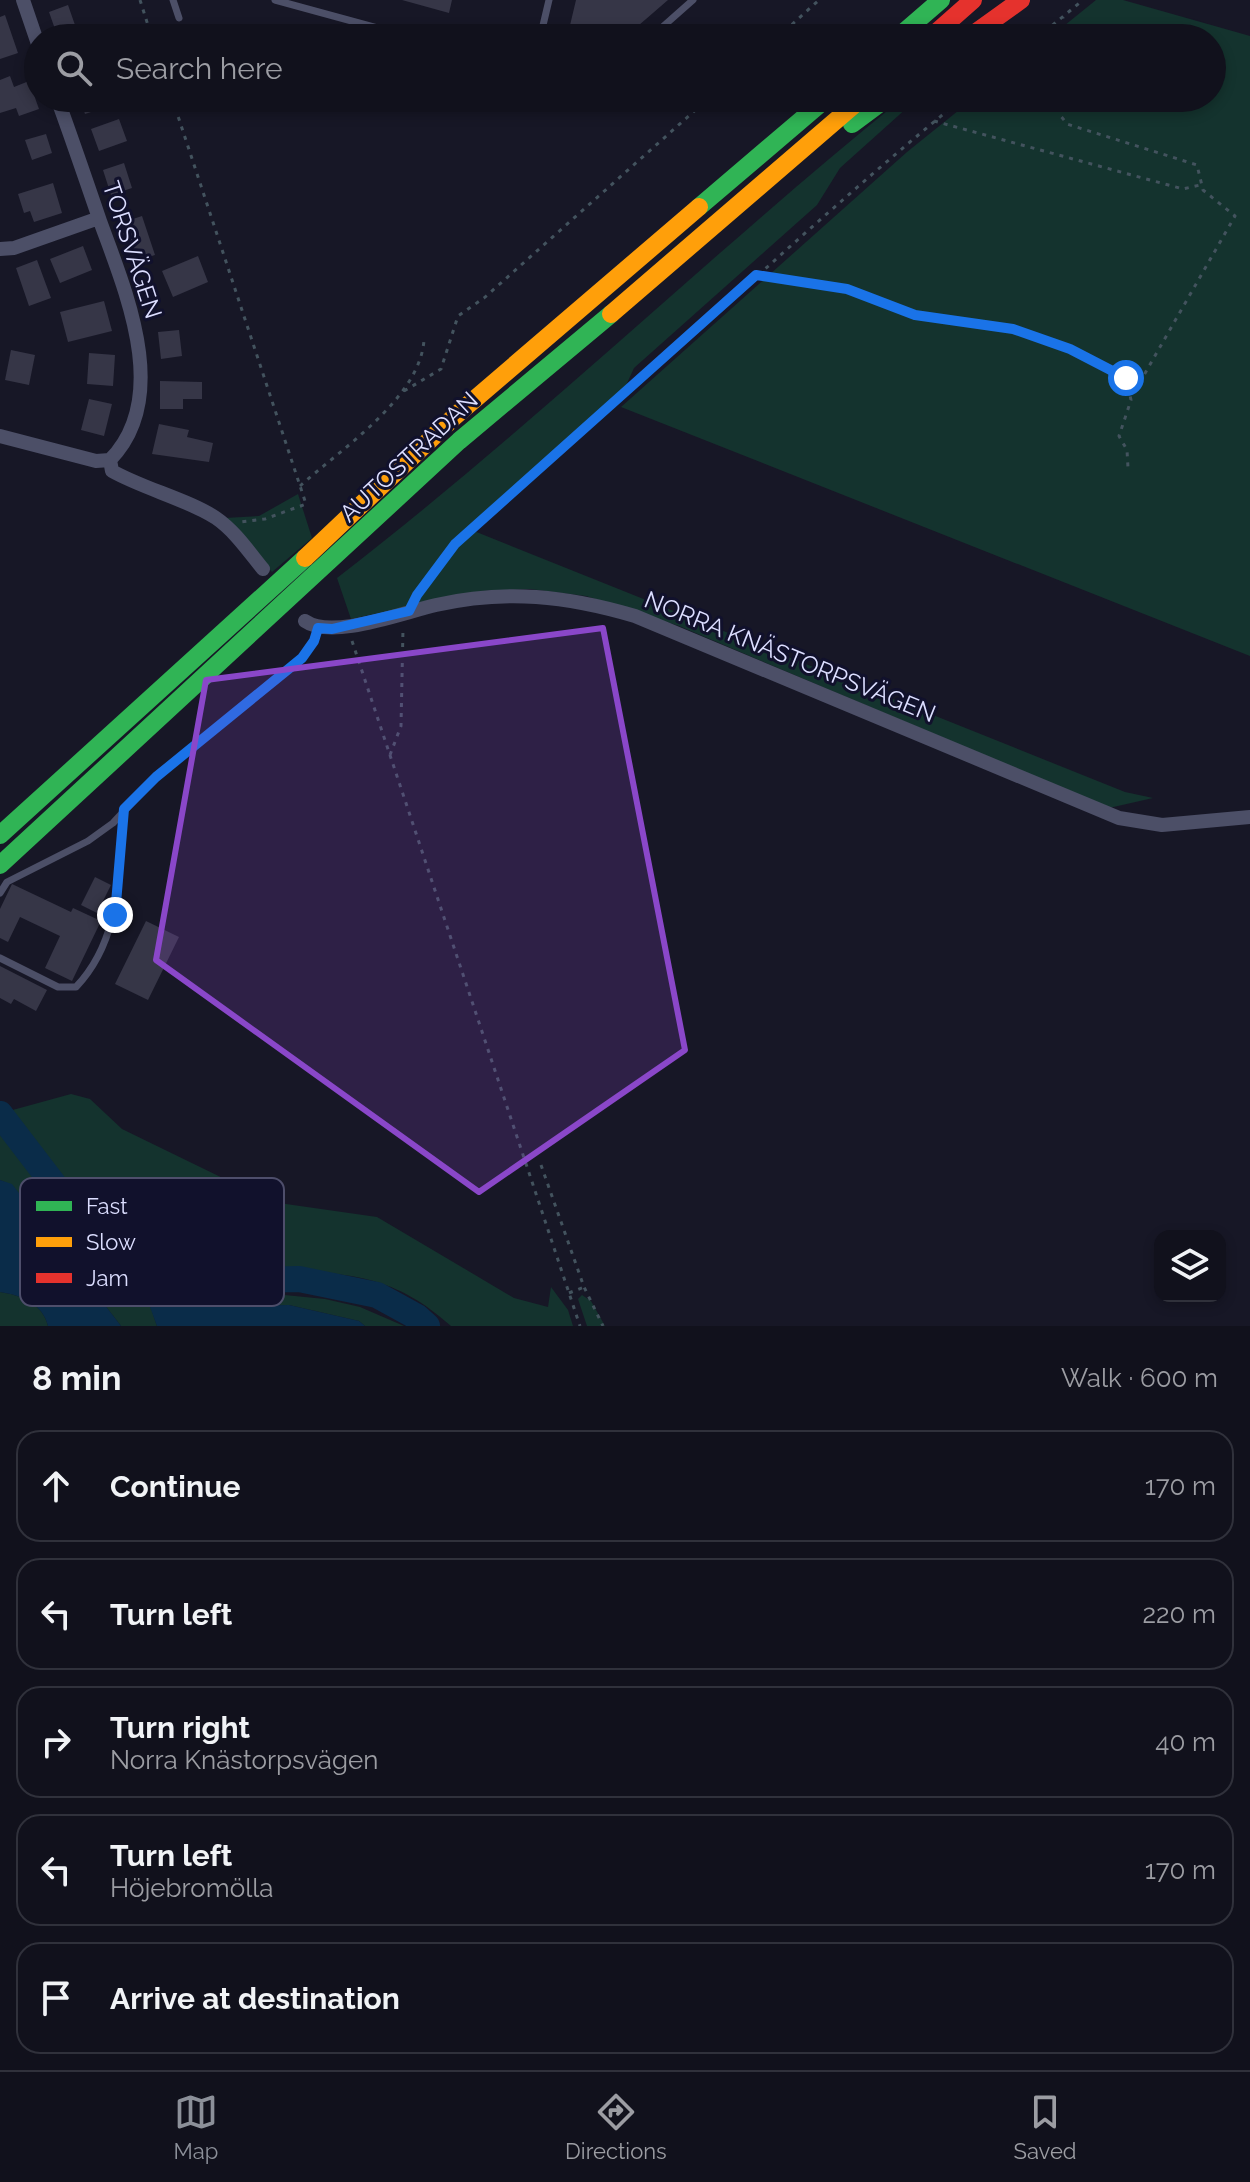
<!DOCTYPE html>
<html lang="en">
<head>
<meta charset="utf-8">
<style>
  :root { --surface:#11111c; --page:#1a1a25; --text:#f1f3f6; --muted:#9c9da3; --line:#30313b; --accent:#8c9099 }
  body { margin:0; font-family:Raleway,sans-serif; background:var(--page); color:var(--text) }
  .controls { position:absolute; right:24px; bottom:24px; display:grid; overflow:hidden; border-radius:16px; box-shadow:0 4px 12px #0003 }
  .controls button { width:72px; height:72px; display:grid; place-items:center; padding:0; border:0; border-bottom:2px solid var(--line); background:var(--surface); color:var(--text); font:40px sans-serif }
  .stop { position:absolute; width:24px; height:24px; margin:-18px; border:6px solid #1a73e8; border-radius:50%; background:#fff }
  .stop.end { background:#1a73e8; border-color:#fff; box-shadow:0 2px 8px #0008 }
  .list { margin:0; padding:0; list-style:none }
  h2 { display:flex; justify-content:space-between; align-items:center; height:104px; margin:0; padding:0 32px; font-size:34px }
  h2 small { font-size:26px; font-weight:400; color:var(--muted) }
  .list li { display:grid; grid-template-columns:52px 1fr auto; gap:24px; align-items:center; box-sizing:border-box; height:112px; margin:0 16px 16px; padding:0 16px; border:2px solid var(--line); border-radius:24px }
  .list b { display:block; font-size:30px; white-space:nowrap }
  .list p { margin:0; font-size:26px; white-space:nowrap; color:var(--muted) }
  .list em { font-size:26px; font-style:normal; color:var(--muted) }
  .icon { flex:none; width:44px; height:44px; fill:none; stroke:currentColor; stroke-width:2; stroke-linecap:round; stroke-linejoin:round }
  .map { position:relative; flex:none; width:1250px; height:1326px; overflow:hidden }
  .search { position:absolute; background:var(--surface); box-shadow:0 4px 12px #0003; left:24px; right:24px; top:24px; height:88px; display:flex; align-items:center; gap:20px; box-sizing:border-box; padding:0 28px; border-radius:44px; color:var(--muted); font-size:30px }
  .sheet { height:744px; background:var(--surface) }
  nav { display:flex; justify-content:space-around; align-items:center; box-sizing:border-box; height:112px; border-top:2px solid var(--line); background:var(--surface); font-size:22px; color:var(--muted) }
  nav a { display:grid; justify-items:center; gap:4px }
  nav .on { color:var(--accent) }
  .map>svg:first-child { display:block }
  .green { fill:#14332e }
  .water { fill:#0a2c49 }
  .lines { fill:none; stroke-linecap:round; stroke-linejoin:round }
  .river { stroke:#0a2c49; stroke-width:26 }
  .building { fill:#363647 }
  .path { stroke:#43535e; stroke-width:3; stroke-dasharray:4 6; stroke-linecap:butt }
  .lane { stroke:#4c4f67; stroke-width:7 }
  .street { stroke:#4c4f67; stroke-width:14 }
  .fast { stroke:#30b455; stroke-width:18 }
  .slow { stroke:#ff9f0a; stroke-width:18 }
  .jam { stroke:#e5322d; stroke-width:18 }
  .route { stroke:#1a73e8; stroke-width:10 }
  .marked { fill:#8a47c9; fill-opacity:0.2; stroke:#8a47c9; stroke-width:6; stroke-linejoin:round }
  .labels { text-anchor:middle; stroke-width:6; stroke-linejoin:round; paint-order:stroke }
  .street-label { font-size:24px; fill:#dcdeff; stroke:#11112c }
  .key { fill:#11112c; stroke:#4e4e6b; stroke-width:2 }
  .key-label { font-size:22px; fill:#dcdeff }
</style>
</head>
<body>
<div class="map">
<svg width="1250" height="1326" viewBox="0 0 1250 1326">
  <rect width="100%" height="100%" fill="#171726"/>
  <path class="green" d="M1096 0H1123L1250 36V656L621 407 907 152 974 98H1212V38H1049Z
    M903 98H918L840 168 817 205 634 368 617 405 474 531 1125 792 1153 798 1109 808 679 626 586 596 530 589 482 591 351 619 337 578C533 427 711 253 903 98Z
    M298 494 312 538 272 572 225 518 259 516Z
    M71 1094 90 1099 122 1129 272 1202 377 1217 514 1298 548 1307 551 1287 568 1310 573 1326H451C391 1272 346 1274 270 1269 248 1268 224 1268 203 1262 163 1251 115 1227 83 1201 53 1177 32 1141 9 1111Z
    M0 1123 71 1216 116 1247 166 1272 234 1290 325 1299 360 1307 404 1326H365L359 1321 289 1305 228 1306 150 1290 147 1296 157 1326H121L12 1185 0 1180Z
    M0 1292C21 1295 43 1304 48 1326H0Z
    M582 1295 591 1301 605 1326H587L578 1299Z"/>
  <path class="water" d="M0 1180 12 1184 121 1326H48C43 1304 21 1295 0 1292Z
    M150 1290 228 1306 289 1305 359 1321 365 1326H157L146 1296Z"/>
  <g class="lines">
    <path class="river" d="M0 1114 75 1212 131 1245 199 1272 251 1280 299 1279 377 1295 417 1317 427 1326"/>
  </g>
  <path class="building" d="M402 0H452L449 13Z
    M576 0H668L624 38H567Z
    M68 5 75 25 56 32 49 12Z
    M5 15 18 53 0 59V17Z
    M10 76 14 87 29 81 39 109 19 116 16 108 0 113V80Z
    M80 98H99L103 108 85 114Z
    M119 119 127 141 99 151 91 129Z
    M46 134 52 153 32 160 25 140Z
    M124 163 132 188 111 195 103 170Z
    M53 183 62 213 34 222 30 211 24 213 18 194Z
    M142 216 155 255 132 262 123 233 131 231 127 221Z
    M83 246 92 270 60 283 50 259Z
    M198 256 208 282 173 297 162 271Z
    M37 260 51 298 29 306 16 268Z
    M104 301 112 331 68 342 60 312Z
    M179 330 182 356 161 359 158 332Z
    M11 350 35 355 29 385 5 380Z
    M89 353 115 355 113 386 87 384Z
    M160 381 202 382V399H183V409H160Z
    M89 399 112 404 104 436 81 430Z
    M159 424 189 430 187 437 213 443 209 462 152 454Z
    M95 877 111 885 97 913 81 905Z
    M12 884 71 912 73 908 101 921 72 981 45 968 60 936 20 917 8 942 0 938V909Z
    M146 921 179 937 148 1000 115 984Z
    M0 966 47 990 36 1011 14 999 11 1004 0 998Z"/>
  <g class="lines">
    <path class="path" d="M140 0 152 38
      M777 38 819 0
      M1037 38 1083 0
      M1060 38 1063 17
      M172 98 306 504 265 519 241 522
      M934 121 1183 189 1200 185
      M757 275 847 289 915 315 1013 329 1070 349 1140 382 1235 216 1203 190 1197 165 1067 124 1060 115 1058 98
      M1126 377 1131 400 1119 436 1127 450 1128 468
      M404 391 441 369 458 316 484 298 709 98
      M300 486C341 449 420 398 424 340
      M416 596C473 513 560 454 635 387 743 289 850 190 963 98
      M352 641 580 1326
      M390 755 401 726 403 629
      M541 1165 584 1287 603 1326
      M569 1293 584 1287"/>
    <path class="lane" d="M173 0 179 18
      M275 0 414 38
      M540 38 549 0
      M650 38 693 0
      M0 893 7 882 88 841 113 823 156 777 302 658 314 641 318 628
      M0 958 58 987H76C123 937 117 874 123 811"/>
    <path class="street" d="M23 0 38 44
      M57 98C72 139 86 180 100 221 125 290 172 397 110 460
      M0 249 14 248 99 218
      M0 436 96 461 110 460
      M110 460 112 471C144 489 189 500 216 518 235 531 249 552 263 569
      M305 621C332 640 404 612 436 605 506 589 567 596 635 616L1119 818 1162 825 1250 817"/>
    <path class="fast" d="M897 38 941 0
      M852 124 887 98
      M699 207 827 98
      M0 835 305 558
      M0 865 459 441 611 314"/>
    <path class="slow" d="M611 314 862 98
      M305 558 454 417 699 207"/>
    <path class="jam" d="M930 38 973 0
      M968 38 1021 0"/>
  </g>
  <g class="lines">
    <path class="route" d="M115 915 124 809 156 777 302 658 314 641 318 628 332 629 409 611 417 595 455 544 756 275 847 289 915 315 1013 329 1070 349 1126 378"/>
  </g>
  <path class="marked" d="M603 628 685 1050 479 1192 156 960 206 680Z"/>
  <g class="labels">
    <g class="street-label">
      <text transform="translate(132 250) rotate(72)" y="8">TORSVÄGEN</text>
      <text transform="translate(409 457) rotate(-43)" y="8">AUTOSTRADAN</text>
      <text transform="translate(790 657) rotate(22)" y="8">NORRA KNÄSTORPSVÄGEN</text>
    </g>
  </g>
  <rect x="20" y="1178" width="264" height="128" rx="12" class="key"/>
  <rect x="36" y="1201" width="36" height="10" fill="#30b455"/>
  <rect x="36" y="1237" width="36" height="10" fill="#ff9f0a"/>
  <rect x="36" y="1273" width="36" height="10" fill="#e5322d"/>
  <g class="key-label">
    <text x="86" y="1214">Fast</text>
    <text x="86" y="1250">Slow</text>
    <text x="86" y="1286">Jam</text>
  </g>
</svg>
<div class="controls">
<button><svg class="icon" aria-label="layers" viewBox="0 0 24 24"><path d="M12 4l9 5-9 5-9-5zM3 14l9 5 9-5"/></svg></button>
</div>
<div class="stop" style="left:1126px;top:378px"></div>
<div class="stop end" style="left:115px;top:915px"></div>
<div class="search"><svg class="icon" aria-label="search" viewBox="0 0 24 24"><circle cx="10" cy="10" r="6"/><path d="M15 15l6 6"/></svg>Search here</div>
</div>
<section class="sheet">
<h2>8 min<small>Walk · 600 m</small></h2>
<ul class="list">
<li><svg class="icon" aria-label="ahead" viewBox="0 0 24 24"><path d="M12 20V5M6 11l6-6 6 6"/></svg><div><b>Continue</b></div><em>170 m</em></li>
<li><svg class="icon" aria-label="left" viewBox="0 0 24 24"><path d="M17 20v-9H6M10 6l-5 5 5 5"/></svg><div><b>Turn left</b></div><em>220 m</em></li>
<li><svg class="icon" aria-label="right" viewBox="0 0 24 24"><path d="M7 20v-9h11M14 6l5 5-5 5"/></svg><div><b>Turn right</b><p>Norra Knästorpsvägen</p></div><em>40 m</em></li>
<li><svg class="icon" aria-label="left" viewBox="0 0 24 24"><path d="M17 20v-9H6M10 6l-5 5 5 5"/></svg><div><b>Turn left</b><p>Höjebromölla</p></div><em>170 m</em></li>
<li><svg class="icon" aria-label="arrive" viewBox="0 0 24 24"><path d="M6 21V4h12l-3 4 3 4H6"/></svg><div><b>Arrive at destination</b></div></li>
</ul>
</section>
<nav>
<a class="on"><svg class="icon" aria-label="map" viewBox="0 0 24 24"><path d="M3 6l6-2 6 2 6-2v14l-6 2-6-2-6 2zM9 4v14M15 6v14"/></svg>Map</a>
<a><svg class="icon" aria-label="directions" viewBox="0 0 24 24"><path d="M12 3l9 9-9 9-9-9zM9 14v-3h6M13 9l2 2-2 2"/></svg>Directions</a>
<a><svg class="icon" aria-label="saved" viewBox="0 0 24 24"><path d="M7 4h10v16l-5-4-5 4z"/></svg>Saved</a>
</nav>
</body>
</html>
